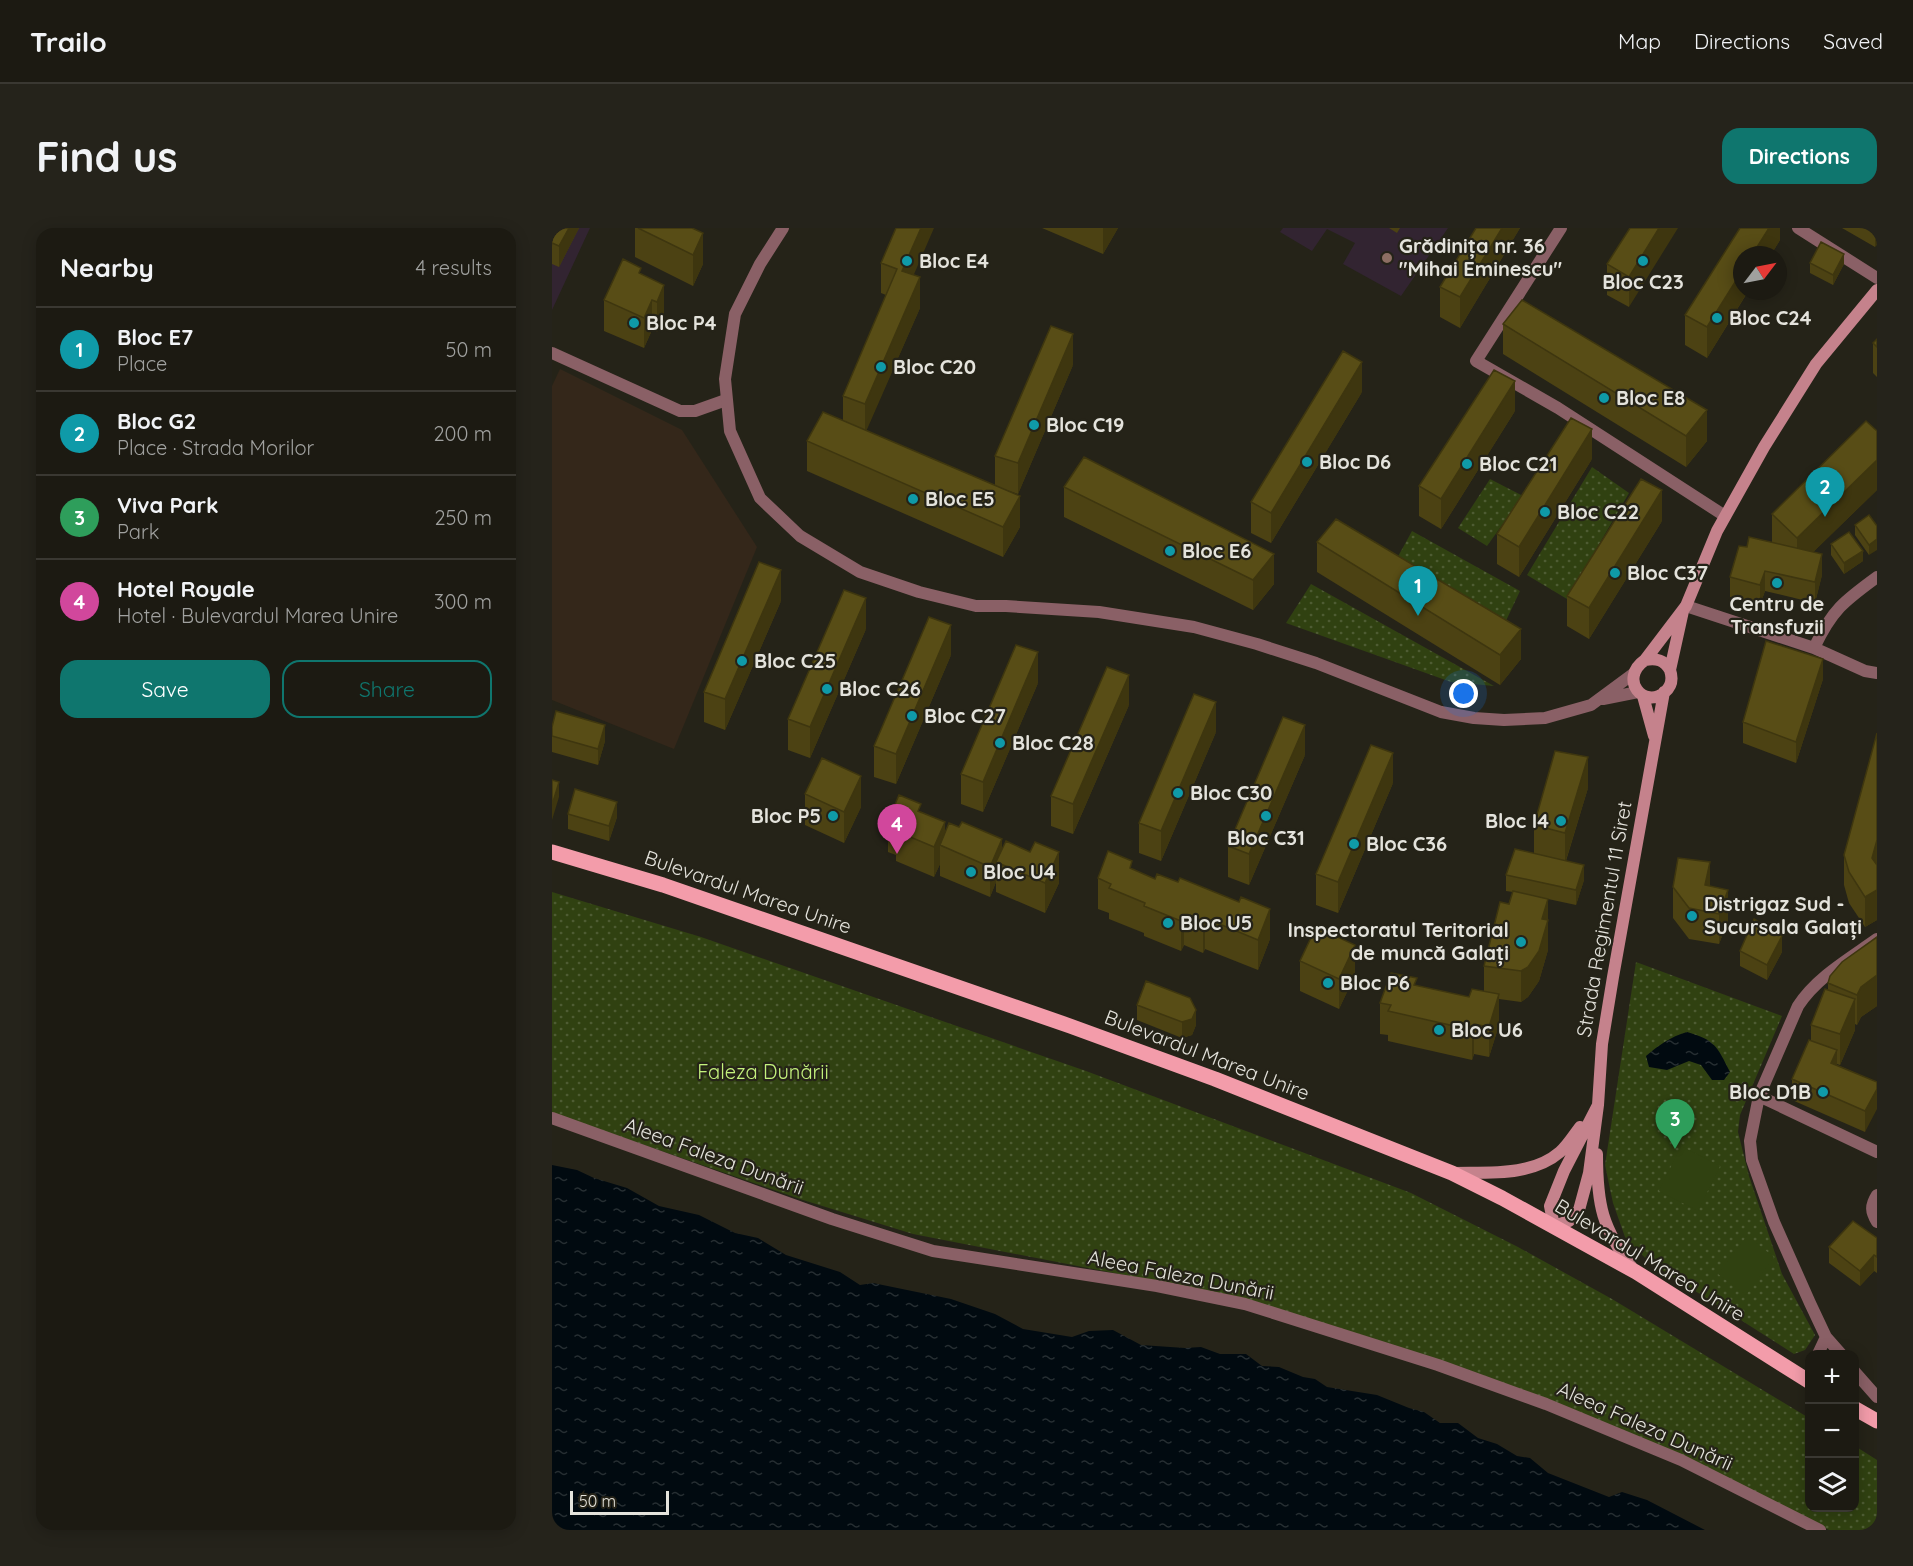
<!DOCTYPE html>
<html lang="en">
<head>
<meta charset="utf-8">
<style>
  :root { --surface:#1c1a12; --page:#25231b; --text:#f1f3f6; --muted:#a0a19f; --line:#3a3832; --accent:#0f766e }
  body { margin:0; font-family:Quicksand,sans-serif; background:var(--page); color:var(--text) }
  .controls { position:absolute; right:18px; bottom:18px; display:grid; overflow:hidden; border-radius:12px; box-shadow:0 3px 15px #0003 }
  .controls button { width:54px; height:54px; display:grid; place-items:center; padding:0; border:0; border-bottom:2px solid var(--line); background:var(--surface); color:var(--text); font:30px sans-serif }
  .compass { position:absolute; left:1181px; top:18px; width:54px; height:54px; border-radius:50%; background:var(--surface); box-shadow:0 3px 15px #0003; rotate:58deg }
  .scale { position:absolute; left:18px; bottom:15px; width:99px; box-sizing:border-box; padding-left:6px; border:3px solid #e4e3dc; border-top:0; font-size:16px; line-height:21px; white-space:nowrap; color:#e4e3dc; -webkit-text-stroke:4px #252318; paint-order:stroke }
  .you { position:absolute; left:912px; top:466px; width:21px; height:21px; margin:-15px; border:4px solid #fff; border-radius:50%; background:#1a73e8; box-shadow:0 0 0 9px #1a73e833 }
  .badge { display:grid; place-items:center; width:39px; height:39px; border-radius:50%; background:var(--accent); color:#fff; font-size:20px; font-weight:700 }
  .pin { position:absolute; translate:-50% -50px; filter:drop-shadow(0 2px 3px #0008) }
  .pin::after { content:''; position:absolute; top:32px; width:21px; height:18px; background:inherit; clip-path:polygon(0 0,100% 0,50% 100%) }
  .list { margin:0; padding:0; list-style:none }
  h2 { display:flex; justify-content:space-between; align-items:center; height:78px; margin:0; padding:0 24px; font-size:26px }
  h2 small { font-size:20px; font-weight:400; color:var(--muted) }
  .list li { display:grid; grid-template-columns:39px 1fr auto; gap:18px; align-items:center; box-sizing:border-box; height:84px; padding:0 24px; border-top:2px solid var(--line) }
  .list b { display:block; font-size:22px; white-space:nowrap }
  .list p { margin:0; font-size:20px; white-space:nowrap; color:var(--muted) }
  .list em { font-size:20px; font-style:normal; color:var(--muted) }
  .actions { display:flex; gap:12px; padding:18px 24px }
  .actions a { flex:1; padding:14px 0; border:2px solid var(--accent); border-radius:18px; text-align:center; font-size:21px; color:var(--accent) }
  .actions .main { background:var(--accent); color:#fff }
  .icon { flex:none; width:33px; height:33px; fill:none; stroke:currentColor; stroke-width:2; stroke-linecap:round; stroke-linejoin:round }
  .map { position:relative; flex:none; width:1325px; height:1302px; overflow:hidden; border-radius:18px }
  header { display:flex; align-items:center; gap:36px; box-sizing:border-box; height:84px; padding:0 30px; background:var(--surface); border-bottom:2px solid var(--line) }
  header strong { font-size:28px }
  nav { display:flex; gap:33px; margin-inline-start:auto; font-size:21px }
  .intro { display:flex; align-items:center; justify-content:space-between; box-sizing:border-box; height:144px; padding:0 36px }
  h1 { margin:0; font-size:42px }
  .button { padding:15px 27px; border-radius:18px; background:var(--accent); color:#fff; font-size:21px; font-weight:700 }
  main { display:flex; gap:36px; padding:0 36px }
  aside { flex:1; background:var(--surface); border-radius:18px; box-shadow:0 3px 15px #0003 }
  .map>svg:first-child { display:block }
  .commercial { fill:#34271a }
  .education { fill:#322431 }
  .grass { fill:url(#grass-dots) }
  .garden { fill:#304111 }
  .water { fill:url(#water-ripples) }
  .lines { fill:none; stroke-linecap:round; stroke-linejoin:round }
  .pedestrian { stroke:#8a6066; stroke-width:12 }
  .minor { stroke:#8a6066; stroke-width:12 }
  .tertiary { stroke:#8a6066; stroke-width:12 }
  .secondary { stroke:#c5828c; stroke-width:12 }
  .primary { stroke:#f39caa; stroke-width:15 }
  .wall { fill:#4c4213 }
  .shaded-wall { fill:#3e360f }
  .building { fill:#584d16; stroke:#3e360f; stroke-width:1.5 }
  .education-dot { fill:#8d6e63; stroke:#252318; stroke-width:2 }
  .culture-dot { fill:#0f9aa8; stroke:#252318; stroke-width:2 }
  .labels { text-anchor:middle; stroke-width:4.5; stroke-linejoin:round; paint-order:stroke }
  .poi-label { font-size:20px; font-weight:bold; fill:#e4e3dc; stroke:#252318; text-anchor:start }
  .street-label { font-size:20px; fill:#e4e3dc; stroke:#252318 }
  .park-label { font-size:20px; fill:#c4f27d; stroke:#252318 }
</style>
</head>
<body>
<header>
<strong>Trailo</strong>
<nav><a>Map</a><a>Directions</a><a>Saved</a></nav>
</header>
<div class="intro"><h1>Find us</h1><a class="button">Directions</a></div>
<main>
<aside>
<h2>Nearby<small>4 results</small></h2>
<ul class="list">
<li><span class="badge" style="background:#0f9aa8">1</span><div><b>Bloc E7</b><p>Place</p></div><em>50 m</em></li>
<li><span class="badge" style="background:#0f9aa8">2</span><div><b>Bloc G2</b><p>Place · Strada Morilor</p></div><em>200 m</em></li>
<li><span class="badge" style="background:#2e9e5b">3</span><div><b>Viva Park</b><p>Park</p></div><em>250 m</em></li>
<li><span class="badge" style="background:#d1479c">4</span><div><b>Hotel Royale</b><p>Hotel · Bulevardul Marea Unire</p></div><em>300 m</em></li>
</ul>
<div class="actions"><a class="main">Save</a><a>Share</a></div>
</aside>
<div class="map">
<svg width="1325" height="1302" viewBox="0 0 1325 1302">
  <defs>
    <pattern id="grass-dots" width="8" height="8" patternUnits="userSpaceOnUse" patternTransform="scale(1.5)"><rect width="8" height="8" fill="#304111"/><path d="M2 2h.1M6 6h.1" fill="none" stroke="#4e5c33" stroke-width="1.8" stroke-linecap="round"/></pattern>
    <pattern id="water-ripples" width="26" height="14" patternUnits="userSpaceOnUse" patternTransform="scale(1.5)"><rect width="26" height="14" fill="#010a10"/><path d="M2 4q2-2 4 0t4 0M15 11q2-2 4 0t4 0" fill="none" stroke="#262e32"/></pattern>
  </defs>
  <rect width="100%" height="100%" fill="#252318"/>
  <path class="commercial" d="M8 141 130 202 205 319 122 521 0 472V158Z"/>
  <path class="education" d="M0 0H38L0 82Z
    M731 0H896L849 68 791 36 803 15 775 1 760 23 728 4Z"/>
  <path class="grass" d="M1040 239 1077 265 1015 371 975 347Z
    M938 251 971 268 935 318 906 300Z
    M860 303 968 363 952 397 843 334Z
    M759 356 942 458 899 454 734 395Z
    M0 664 149 709 534 843 859 965 966 1019 1060 1071 1257 1190 1258 1280H1302L1303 1218 1325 1232V1302H1277L1201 1263 1065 1203 639 1060 361 1006 251 972 0 885Z
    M1084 734 1230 788 1188 887 1186 904 1197 948 1230 1046 1263 1107 1253 1122 1242 1126 1096 1033 1073 1009 1061 975 1053 937Z"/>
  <path class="garden" d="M1129 918 1168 938 1146 983 1107 963Z
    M1195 1008 1222 1029 1194 1067 1166 1046Z"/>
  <path class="water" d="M1135 804C1163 812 1165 818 1178 844L1172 852H1160L1149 837 1137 833 1115 842 1097 839 1094 828C1107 817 1118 809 1135 804Z
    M0 937 25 942 42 950 75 960 107 978 147 987 183 1005 206 1010 234 1027 288 1044 308 1057 321 1055 399 1071 443 1086 471 1101 520 1109 537 1103 561 1102 589 1117 633 1120 649 1119 668 1126H694L710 1138 727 1139 751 1149 763 1151 775 1159 825 1167 857 1180 872 1184 888 1195H906L926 1210 945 1216 965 1228 978 1230 996 1245 1057 1269 1070 1264 1095 1272 1153 1302H0Z"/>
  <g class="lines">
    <path class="pedestrian" d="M0 890 280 991 381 1023 605 1058 693 1076 886 1137 994 1176 1129 1232 1268 1302"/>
    <path class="minor" d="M1009 0 924 133 1006 180 1173 288
      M1246 0 1325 50
      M0 125 128 183H143L174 172
      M1134 378 1262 420 1313 443 1325 445
      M1262 420C1280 382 1292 373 1325 349
      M1325 967C1318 978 1319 984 1325 994"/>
    <path class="tertiary" d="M231 0 208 36 183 86 173 151 178 203 208 270 248 308 308 344 367 364 424 378H454L547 384 642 399 705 416 764 435 889 484 922 490 952 492 993 490 1039 477 1081 446
      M1051 471 1086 464
      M1207 868 1325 924
      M1266 1126 1274 1109
      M1289 1126 1274 1109 1258 1075 1222 994 1200 932 1198 913 1207 868 1246 778C1265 749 1297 731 1325 711
      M1302 1143 1325 1169"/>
    <path class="secondary" d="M1131 383 1118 442C1121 451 1120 458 1113 464 1092 482 1066 451 1093 432L1134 378 1165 303 1212 219 1264 136 1325 62
      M1093 432C1105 430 1112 432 1118 442
      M1091 468 1102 508
      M1046 877 1012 943 998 978 1002 998 1017 993 1027 982 1037 945 1046 877 1050 816 1061 749 1112 464
      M1045 926C1045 977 1050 1000 1081 1041
      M900 945C935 944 979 949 1008 924 1015 918 1022 907 1028 899"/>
    <path class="primary" d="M0 624 111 657 518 798 663 851 900 945 950 970 1084 1044 1258 1154
      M1302 1180 1325 1193"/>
  </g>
  <path class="wall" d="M0 0H27L7 39 0 36Z
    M83 0H140L151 36 141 58 83 29Z
    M490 0H566L551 26Z
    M837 0H848L845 5Z
    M924 0H968L908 100 888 89V59Z
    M1078 0 1077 79 1055 67V36Z
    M1228 0V12L1155 130 1133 117V87Z
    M1290 0H1325L1323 19Z
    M329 35 362 47 368 80 314 202 468 299 451 329 255 243V213L291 192V168L334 67 329 65Z
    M1258 35 1292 36 1281 57 1258 45Z
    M89 46 112 87 105 104 100 102 92 120 52 103V72Z
    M951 96 1155 213 1134 239 951 126Z
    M1325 111V149L1321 145V115Z
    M521 137 466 266 443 258V228Z
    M810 164 719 315 699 305V274Z
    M963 183 889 301 867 288V258Z
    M1040 231 967 349 945 336V306Z
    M512 259 722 356 701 382 512 289Z
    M1325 262 1261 324 1270 347 1263 375 1213 363 1208 377 1178 369V349L1195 319 1220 314V286Z
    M1317 287V327L1303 307V297Z
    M1110 293 1037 411 1015 398V368Z
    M765 314 969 431 948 457 765 344Z
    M1279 316 1311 333 1292 346 1279 327Z
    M229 373 173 502 152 494V464Z
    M314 401 258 530 236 522V491Z
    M399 427 344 556 322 549V518Z
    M1271 451 1244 535 1191 515V494Z
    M486 455 431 584 409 576V546Z
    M577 477 521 606 499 598V568Z
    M0 499 53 513 46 537 0 524Z
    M664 504 609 633 587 625V595Z
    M1325 505V692L1313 699 1297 675 1292 657V627Z
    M753 527 697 657 676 649V618Z
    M841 555 786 685 764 677V646Z
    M1036 560 1014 633 1032 652 1024 677 996 671V722L987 753 976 769 969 774 947 771V797L937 829 922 826 920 832 836 813V807L828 806V775L865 758 917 769 932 763V738L961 664 954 663V647L982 626V597Z
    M253 566 309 579 292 615 253 597Z
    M369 584 393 606 450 621 507 655 493 685 444 664V654L438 669 388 648V636L382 649 344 633V627L336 624V593Z
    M16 586 65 589 57 613 16 601Z
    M580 641 718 711 706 742 653 721 651 725 632 717 629 723 592 708V705L557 691V685L546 681V650Z
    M1158 658 1176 692 1167 716 1137 711 1121 690V659Z
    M1325 709V778L1309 789 1305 797 1303 796V802L1288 837 1285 836V837L1325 854 1313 904 1240 872V851L1259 812V797L1276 761V755Z
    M1188 723 1230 724 1215 752 1188 738Z
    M748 733 803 747 787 781 748 763Z
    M585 777 644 797 640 807 630 810 585 792Z
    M1325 1010V1045L1322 1043 1308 1058 1277 1035V1019Z"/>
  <path class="shaded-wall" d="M17 0H27L7 39V18Z
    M369 0H382L350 74V43Z
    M551 0H566L551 26Z
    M950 0H968L908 100V69Z
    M1107 0H1126L1077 79V49Z
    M1217 0H1228V12L1219 27H1200Z
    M1323 0H1325V17L1323 19Z
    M151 5V36L141 58V27Z
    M1292 26V36L1281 57V47Z
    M1190 43V63H1196L1155 130V99Z
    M368 49V80L313 206V176Z
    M112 57V87L105 104V74Z
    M100 72V102L92 120V90Z
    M521 106V137L466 266V235Z
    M810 134V164L719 315V285Z
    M963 153V183L889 301V271Z
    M1155 182V213L1134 239V208Z
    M1040 201V231L967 349V319Z
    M1325 232V262L1245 340V310Z
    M1110 262V293L1037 411V380Z
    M468 268V299L451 329V299Z
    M1325 311V322L1317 327V317Z
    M1311 323V333L1292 346V335Z
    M722 326V356L701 382V352Z
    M1270 326V347L1263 375V354Z
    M229 342V373L173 502V471Z
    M1213 343V363L1208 377V357Z
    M314 370V401L258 530V499Z
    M399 397V427L344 556V526Z
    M969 401V431L948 457V427Z
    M486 424V455L431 584V554Z
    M1271 431V451L1244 535V514Z
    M577 447V477L521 606V576Z
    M664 474V504L609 633V603Z
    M53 497V513L46 537V521Z
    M753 497V527L697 657V626Z
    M841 525V555L786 685V654Z
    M1036 529V560L1013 635V605Z
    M309 548V579L292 615V584Z
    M7 554V569L0 592V577Z
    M65 574V589L57 613V598Z
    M393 594V620L388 617V636L382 649V619Z
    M450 611V636L444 634V654L438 669V639Z
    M1325 612V643L1320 630Z
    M507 624V655L493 685V655Z
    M1158 634V664L1153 657Z
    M1032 637V652L1024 677V662Z
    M1176 662V692L1167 716V686Z
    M1325 662V692L1313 699V669Z
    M996 671V722L987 753 976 769 969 774V743L990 691Z
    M718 681V711L706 742V712Z
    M632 687V717L629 723V693Z
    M653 690V721L651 725V695Z
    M1230 708V724L1215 752V737Z
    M803 717V747L787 781V751Z
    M1325 747V778L1309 789 1305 797V767L1309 759Z
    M947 766V797L937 829V799Z
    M1303 771V802L1288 837V806Z
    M644 782V797L640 807 630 810V794Z
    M922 796V826L920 832V802Z
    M1285 822V842L1279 835Z
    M1325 861V881L1313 904V883Z
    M1322 1027V1043L1308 1058V1043Z"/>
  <path class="building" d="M0 0H17L7 18 0 15Z
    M86 0H140L151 5 141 27Z
    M344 0H369L350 43 368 49 313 176 291 168 345 41 329 35Z
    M924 0H950L908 69 888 59Z
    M1078 0H1107L1077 49 1055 36Z
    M1188 0H1217L1200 27H1190V43L1155 99 1133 87Z
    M1269 14 1292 26 1281 47 1258 35Z
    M71 31 89 40 87 45 112 57 105 74 100 72 92 90 52 72Z
    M970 72 1155 182 1134 208 951 96Z
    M499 98 521 106 466 235 443 228Z
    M1325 111V119L1321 115Z
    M791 123 810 134 719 285 699 274Z
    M942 142 963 153 889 271 867 258Z
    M271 184 468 268 451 299 255 213Z
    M1019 190 1040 201 967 319 945 306Z
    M1314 193 1325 203V232L1245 310 1220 286Z
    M532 229 722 326 701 352 512 259Z
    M1089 251 1110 262 1037 380 1015 368Z
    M1317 287 1325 298V311L1317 317 1303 297Z
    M784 291 969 401 948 427 765 314Z
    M1297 304 1311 323 1292 335 1279 316Z
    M1197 309 1270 326 1263 354 1213 343 1208 357 1178 349 1187 318 1195 319Z
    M207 334 229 342 173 471 152 464Z
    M292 362 314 370 258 499 236 491Z
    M377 389 399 397 344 526 322 518Z
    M1214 413 1271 431 1244 514 1191 494Z
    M464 417 486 424 431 554 409 546Z
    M555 439 577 447 521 576 499 568Z
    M642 466 664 474 609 603 587 595Z
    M4 483 53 497 46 521 0 508V499Z
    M731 489 753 497 697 626 676 618Z
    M1325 505V612L1320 630 1325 637V662L1313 669 1297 644 1292 627Z
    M819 517 841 525 786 654 764 646Z
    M1003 523 1036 529 1013 605 982 597Z
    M270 530 309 548 292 584 253 566Z
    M0 552 7 554 0 577Z
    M23 561 65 574 57 598 16 586Z
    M347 567 369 576 366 583 393 594 382 619 344 603 347 598 336 593Z
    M410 594 450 611 438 639 388 617 397 595 407 599Z
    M454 613 478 624 483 614 507 624 493 655 444 634Z
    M963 621 1032 637 1024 662 954 647Z
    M556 623 580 633 578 640 603 651 605 646 626 654 628 650 687 674 689 669 718 681 706 712 653 690 651 695 632 687 629 693 592 678 593 675 557 660 559 656 546 650Z
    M1126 630 1158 634 1153 657 1176 662 1167 686 1137 680 1121 659Z
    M961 663 996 671 990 691 996 692 987 723 976 739 969 743 932 738 948 674 957 676Z
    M1202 691 1230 708 1215 737 1188 723Z
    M764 699 803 717 787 751 748 733Z
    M1325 709V747L1309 759 1305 767 1276 755 1278 748 1290 734Z
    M839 745 865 750 862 757 917 769 920 761 947 766 937 799 922 796 920 802 836 783 839 777 828 775Z
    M594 753 638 770 644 782 640 791 630 794 585 777Z
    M1273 761 1303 771 1288 806 1259 797Z
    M1257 812 1285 822 1279 835 1325 854V861L1313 883 1240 851Z
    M1301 993 1325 1010V1029L1322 1027 1308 1043 1277 1019Z"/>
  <circle class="education-dot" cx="835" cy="30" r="6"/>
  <g class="culture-dot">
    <circle cx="355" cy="33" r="6"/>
    <circle cx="1091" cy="33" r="6"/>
    <circle cx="1165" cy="90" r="6"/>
    <circle cx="82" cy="95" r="6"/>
    <circle cx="329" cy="139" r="6"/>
    <circle cx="1052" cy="170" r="6"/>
    <circle cx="482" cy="197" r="6"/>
    <circle cx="755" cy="234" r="6"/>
    <circle cx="915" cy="236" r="6"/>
    <circle cx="361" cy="271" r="6"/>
    <circle cx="993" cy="284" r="6"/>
    <circle cx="618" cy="323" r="6"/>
    <circle cx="1063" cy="345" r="6"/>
    <circle cx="1225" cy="355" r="6"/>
    <circle cx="190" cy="433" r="6"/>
    <circle cx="275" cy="461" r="6"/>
    <circle cx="360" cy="488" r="6"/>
    <circle cx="448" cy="515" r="6"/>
    <circle cx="626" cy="565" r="6"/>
    <circle cx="281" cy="588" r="6"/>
    <circle cx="714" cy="588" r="6"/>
    <circle cx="1009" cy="593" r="6"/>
    <circle cx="802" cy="616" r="6"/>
    <circle cx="419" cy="644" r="6"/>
    <circle cx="1140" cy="688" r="6"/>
    <circle cx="616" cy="695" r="6"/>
    <circle cx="969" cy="714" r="6"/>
    <circle cx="776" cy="755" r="6"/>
    <circle cx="887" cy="802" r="6"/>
    <circle cx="1271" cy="864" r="6"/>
  </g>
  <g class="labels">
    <g class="poi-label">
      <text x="847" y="25">Grădinița nr. 36<tspan x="847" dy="23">"Mihai Eminescu"</tspan></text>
      <text x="367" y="40">Bloc E4</text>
      <text x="1091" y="61" text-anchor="middle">Bloc C23</text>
      <text x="1177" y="97">Bloc C24</text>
      <text x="94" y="102">Bloc P4</text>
      <text x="341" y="146">Bloc C20</text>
      <text x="1064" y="177">Bloc E8</text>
      <text x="494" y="204">Bloc C19</text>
      <text x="767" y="241">Bloc D6</text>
      <text x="927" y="243">Bloc C21</text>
      <text x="373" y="278">Bloc E5</text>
      <text x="1005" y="291">Bloc C22</text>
      <text x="630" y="330">Bloc E6</text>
      <text x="1075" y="352">Bloc C37</text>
      <text x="1225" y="383" text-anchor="middle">Centru de<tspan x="1225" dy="23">Transfuzii</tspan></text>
      <text x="202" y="440">Bloc C25</text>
      <text x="287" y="468">Bloc C26</text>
      <text x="372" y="495">Bloc C27</text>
      <text x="460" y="522">Bloc C28</text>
      <text x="638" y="572">Bloc C30</text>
      <text x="269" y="595" text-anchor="end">Bloc P5</text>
      <text x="997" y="600" text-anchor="end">Bloc I4</text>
      <text x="714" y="617" text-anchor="middle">Bloc C31</text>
      <text x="814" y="623">Bloc C36</text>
      <text x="431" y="651">Bloc U4</text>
      <text x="1152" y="683">Distrigaz Sud -<tspan x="1152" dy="23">Sucursala Galați</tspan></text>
      <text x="628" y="702">Bloc U5</text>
      <text x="957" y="709" text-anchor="end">Inspectoratul Teritorial<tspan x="957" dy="23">de muncă Galați</tspan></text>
      <text x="788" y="762">Bloc P6</text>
      <text x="899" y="809">Bloc U6</text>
      <text x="1259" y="871" text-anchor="end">Bloc D1B</text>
    </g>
    <g class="street-label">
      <text transform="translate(196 664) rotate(19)" y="7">Bulevardul Marea Unire</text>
      <text transform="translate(1052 691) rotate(-80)" y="7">Strada Regimentul 11 Siret</text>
      <text transform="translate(655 827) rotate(21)" y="7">Bulevardul Marea Unire</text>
      <text transform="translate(162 928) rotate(20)" y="7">Aleea Faleza Dunării</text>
      <text transform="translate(1098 1032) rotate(31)" y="7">Bulevardul Marea Unire</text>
      <text transform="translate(629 1047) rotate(11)" y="7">Aleea Faleza Dunării</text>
      <text transform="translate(1093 1198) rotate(24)" y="7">Aleea Faleza Dunării</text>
    </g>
    <g class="park-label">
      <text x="211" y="851">Faleza Dunării</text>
    </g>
  </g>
</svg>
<div class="controls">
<button>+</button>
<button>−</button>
<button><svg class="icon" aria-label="layers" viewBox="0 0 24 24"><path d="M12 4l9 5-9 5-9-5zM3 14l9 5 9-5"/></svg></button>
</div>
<svg class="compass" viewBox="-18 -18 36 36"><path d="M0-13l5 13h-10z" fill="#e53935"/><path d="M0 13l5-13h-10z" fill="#a0a19f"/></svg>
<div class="scale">50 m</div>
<div class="you"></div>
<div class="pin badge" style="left:866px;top:388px;background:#0f9aa8">1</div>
<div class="pin badge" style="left:1273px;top:289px;background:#0f9aa8">2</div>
<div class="pin badge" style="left:1123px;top:921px;background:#2e9e5b">3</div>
<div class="pin badge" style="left:345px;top:626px;background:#d1479c">4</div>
</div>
</main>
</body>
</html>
